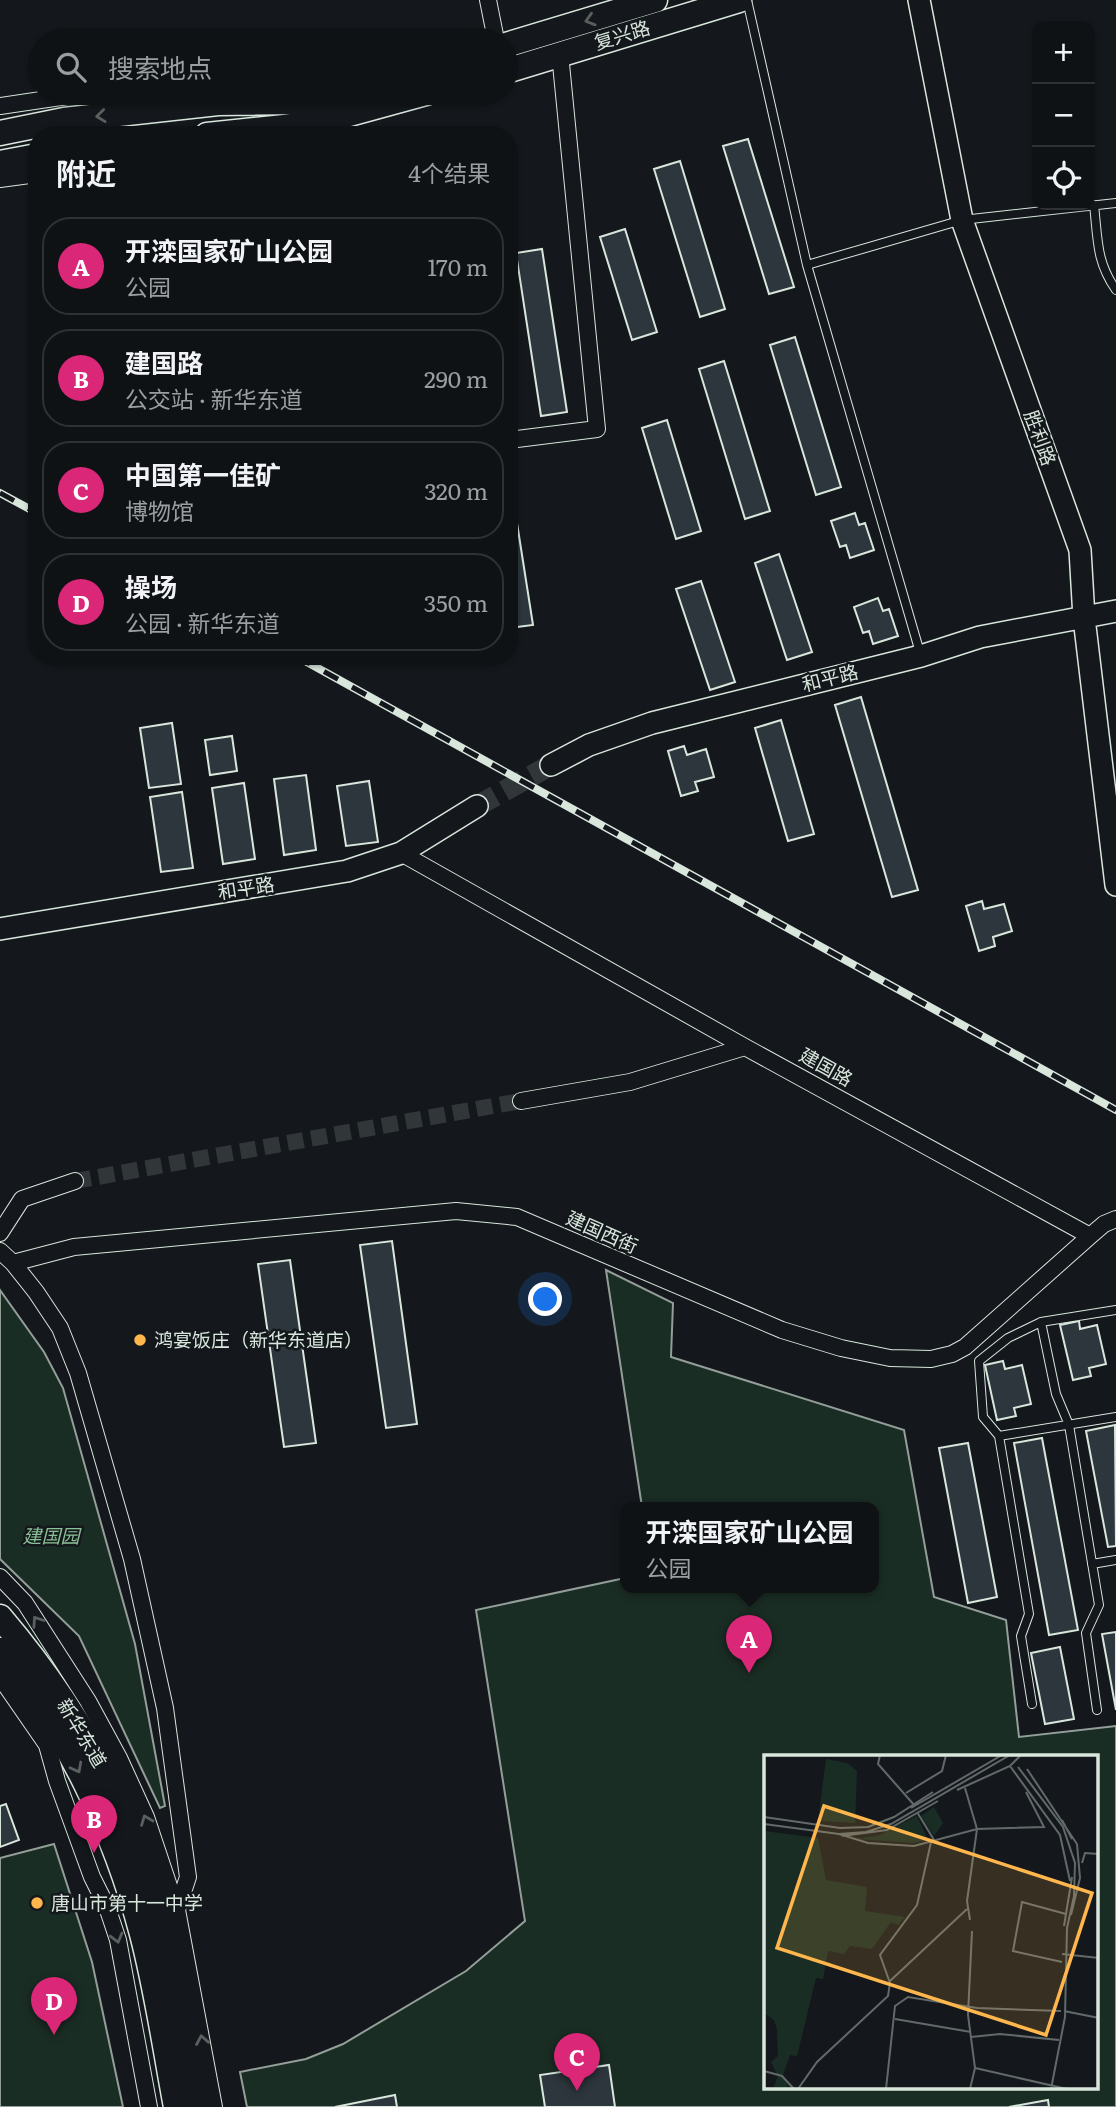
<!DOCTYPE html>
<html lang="zh">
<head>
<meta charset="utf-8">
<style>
  :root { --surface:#0f1215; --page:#181b1e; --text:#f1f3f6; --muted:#9b9ea0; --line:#2f3234; --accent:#db2777 }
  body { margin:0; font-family:Literata,"Noto Sans SC",serif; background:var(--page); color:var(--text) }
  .controls { position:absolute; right:21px; top:21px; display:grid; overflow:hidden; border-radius:14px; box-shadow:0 2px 5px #0004 }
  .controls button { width:63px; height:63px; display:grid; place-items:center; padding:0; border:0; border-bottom:2px solid var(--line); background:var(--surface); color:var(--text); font:35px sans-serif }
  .you { position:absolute; left:546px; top:1300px; width:24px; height:24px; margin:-18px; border:5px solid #fff; border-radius:50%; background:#1a73e8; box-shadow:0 0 0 10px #1a73e833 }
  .badge { display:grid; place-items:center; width:46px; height:46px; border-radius:50%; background:var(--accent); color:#fff; font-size:23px; font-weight:700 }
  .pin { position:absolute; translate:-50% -58px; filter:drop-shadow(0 2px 4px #0008) }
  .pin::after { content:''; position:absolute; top:37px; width:24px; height:21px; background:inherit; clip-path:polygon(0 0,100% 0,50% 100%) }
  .popup { position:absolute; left:620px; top:1502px; width:259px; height:91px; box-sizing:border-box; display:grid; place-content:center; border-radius:14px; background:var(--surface); filter:drop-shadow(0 2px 5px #0005); font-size:23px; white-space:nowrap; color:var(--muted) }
  .popup b { font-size:26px; color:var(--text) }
  .popup::after { content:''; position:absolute; left:50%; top:100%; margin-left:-14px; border:14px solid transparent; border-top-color:var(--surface) }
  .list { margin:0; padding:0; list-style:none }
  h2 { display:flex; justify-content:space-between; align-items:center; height:91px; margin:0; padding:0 28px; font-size:30px }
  h2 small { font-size:23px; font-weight:400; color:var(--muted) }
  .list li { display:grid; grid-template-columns:46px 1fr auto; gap:21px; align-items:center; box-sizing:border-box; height:98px; margin:0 14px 14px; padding:0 14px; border:2px solid var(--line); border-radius:28px }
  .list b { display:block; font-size:26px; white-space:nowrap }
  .list p { margin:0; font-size:23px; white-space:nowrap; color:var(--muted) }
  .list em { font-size:23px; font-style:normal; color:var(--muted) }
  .icon { flex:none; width:38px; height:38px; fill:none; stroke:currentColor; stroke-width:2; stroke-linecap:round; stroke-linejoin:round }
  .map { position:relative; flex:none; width:1116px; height:2107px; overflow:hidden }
  .search { position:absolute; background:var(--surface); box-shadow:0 2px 5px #0004; left:28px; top:28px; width:490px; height:77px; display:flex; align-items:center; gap:18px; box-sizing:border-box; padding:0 24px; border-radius:38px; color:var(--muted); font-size:26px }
  .panel { position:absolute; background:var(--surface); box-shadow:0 2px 5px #0004; left:28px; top:126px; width:490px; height:539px; border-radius:28px }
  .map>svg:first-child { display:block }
  .green { fill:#1a2d24; stroke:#939e99; stroke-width:2; fill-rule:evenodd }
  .building { fill:#2c363c; stroke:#d8e6dc; stroke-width:2 }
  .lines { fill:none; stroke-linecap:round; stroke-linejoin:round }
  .street-tunnel { stroke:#313739; stroke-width:16; stroke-dasharray:16 8; stroke-linecap:butt }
  .secondary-tunnel { stroke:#313739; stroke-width:21; stroke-dasharray:21 10; stroke-linecap:butt }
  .lane-casing { stroke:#d8e6dc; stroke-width:10 }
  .street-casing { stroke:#d8e6dc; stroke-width:18 }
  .secondary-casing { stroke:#d8e6dc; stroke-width:24 }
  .primary-casing { stroke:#d8e6dc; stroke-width:27 }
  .lane { stroke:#14181c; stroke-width:8 }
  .street { stroke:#14181c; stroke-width:16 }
  .secondary { stroke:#14181c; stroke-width:21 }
  .primary { stroke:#14181c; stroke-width:24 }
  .rail-casing { stroke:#d8e6dc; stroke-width:8 }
  .rail { stroke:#14181c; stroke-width:5; stroke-dasharray:16; stroke-linecap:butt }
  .oneway { stroke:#59605f }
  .poi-dot { fill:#ffb74d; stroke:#14181c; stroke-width:2.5 }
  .labels { text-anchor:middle; stroke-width:5; stroke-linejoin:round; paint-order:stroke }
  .street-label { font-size:19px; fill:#d8e6dc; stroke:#14181c }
  .poi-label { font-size:19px; fill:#d8e6dc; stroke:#14181c; text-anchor:start }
  .park-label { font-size:19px; font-style:italic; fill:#8ac095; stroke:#14181c }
  .inset-road { fill:none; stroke:#626a69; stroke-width:2 }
  .view { fill:#ffb74d; fill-opacity:0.15; stroke:#ffb74d; stroke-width:3.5 }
  .inset-edge { fill:none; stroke:#d8e6dc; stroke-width:3.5 }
</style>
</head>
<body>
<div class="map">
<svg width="1116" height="2107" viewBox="0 0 1116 2107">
  <rect width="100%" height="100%" fill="#14181c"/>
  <path class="green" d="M606 1270 673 1303 671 1357 904 1430 934 1597 1006 1620 1019 1737 1116 1726V2107H247L240 2072 306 2059 343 2044 466 1971 525 1921 476 1610 625 1578V1587H873V1507H642ZM766 1757H1097V2088H766Z
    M0 1290 44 1352 63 1388 135 1644 165 1806 160 1808 79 1636 0 1559Z
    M54 1844 92 1962 123 2107H0V1858Z"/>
  <path class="building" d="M748 139 794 287 769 294 723 146Z
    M680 161 725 309 700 317 654 169Z
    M625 229 657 332 632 340 600 237Z
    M542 249 567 412 541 416 516 253Z
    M795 337 841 487 816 495 770 345Z
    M724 361 770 511 745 519 699 369Z
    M667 420 701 531 676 539 642 428Z
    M509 472 533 625 509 628Z
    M855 513 859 525 865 523 874 550 850 558 846 545 840 547 831 521Z
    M779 554 812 652 787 660 755 563Z
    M701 581 735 682 710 690 676 589Z
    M878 598 883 611 889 609 898 636 873 644 869 631 863 633 854 607Z
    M861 697 918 890 892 897 835 705Z
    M781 720 814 834 788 841 755 728Z
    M172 723 181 784 149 788 140 728Z
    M232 736 237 771 210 775 205 740Z
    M684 746 687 755 706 749 714 777 695 782 698 791 681 796 668 751Z
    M306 775 316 850 284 855 274 779Z
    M369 781 378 842 346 846 337 786Z
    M244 783 255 859 223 864 212 788Z
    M182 792 193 868 161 872 150 797Z
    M982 901 984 909 1004 904 1012 931 993 937 995 946 979 951 966 906Z
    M392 1241 417 1424 386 1428 360 1245Z
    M290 1260 316 1443 284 1447 258 1264Z
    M1079 1321 1080 1329 1097 1325 1106 1364 1089 1368 1091 1376 1073 1380 1060 1325Z
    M1003 1361 1005 1369 1022 1365 1031 1404 1014 1408 1016 1416 997 1420 985 1365Z
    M1115 1425 1116 1546 1108 1547 1086 1431Z
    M1042 1438 1078 1630 1049 1635 1014 1443Z
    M968 1443 997 1597 968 1603 939 1448Z
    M1116 1632V1710L1102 1634Z
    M1060 1647 1074 1719 1045 1724 1031 1653Z
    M6 1804 19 1840 0 1847V1806Z
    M609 2065 615 2107H545L540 2075Z
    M395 2095 397 2107H335Z
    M1048 2100 1049 2107H1009Z"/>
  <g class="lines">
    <path class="street-tunnel" d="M75 1181 521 1101"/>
    <path class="secondary-tunnel" d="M477 806 551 765"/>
    <defs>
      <path id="lane" d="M747 0 807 265 921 656
        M1094 205C1098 240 1096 261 1116 290
        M807 265 962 220 1116 203
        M1041 1322 1056 1394 1069 1425 1099 1605 1086 1633 1097 1710
        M999 1436 1116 1417
        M1092 1564 1116 1560
        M1032 1704 1021 1636 1029 1614 999 1436 983 1417 979 1361 1008 1338 1041 1322 1116 1310"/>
      <path id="street" d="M488 0 496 40
        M0 106 88 93
        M0 179 37 174
        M509 440 597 429 560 54
        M401 853 745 1047 1090 1236
        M521 1101 630 1082 745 1047
        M0 1233 22 1199 75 1181
        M0 1251 13 1263 36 1292 60 1328 78 1373 132 1559 165 1708 188 1877 177 1910 163 1931
        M13 1263 74 1247 456 1211 517 1217 782 1330 841 1348 890 1358 931 1359 952 1354 965 1347 1090 1236 1104 1224 1116 1219
        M0 1577 25 1603 88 1701 119 1758 146 1817 177 1910 214 2107
        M0 1677 47 1745 57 1781 92 1877 107 1907 118 1940 149 2107"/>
      <path id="secondary" d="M919 0 962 220 1080 550 1084 618 1116 885
        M551 765 589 745 652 723 921 656 980 637 1116 611
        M0 929 347 871 401 853 477 806"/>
      <path id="primary" d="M506 45 655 0
        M506 71 739 0
        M0 133 64 120 218 103 305 102 337 93
        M207 135 313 124 426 93
        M0 163 37 156
        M0 1617C63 1691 115 1776 146 1868 172 1945 183 2027 198 2107
        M0 1650C67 1731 115 1832 142 1934 157 1991 165 2049 176 2107"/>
    </defs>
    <use href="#lane" class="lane-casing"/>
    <use href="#street" class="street-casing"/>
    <use href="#secondary" class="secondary-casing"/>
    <use href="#primary" class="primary-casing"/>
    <use href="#lane" class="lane"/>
    <use href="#street" class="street"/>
    <use href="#secondary" class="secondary"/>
    <use href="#primary" class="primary"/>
    <defs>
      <path id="rail" d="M0 493 37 513
        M296 656 1116 1110"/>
    </defs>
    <use href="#rail" class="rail-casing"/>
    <use href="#rail" class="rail"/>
  </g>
  <defs><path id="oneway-chevron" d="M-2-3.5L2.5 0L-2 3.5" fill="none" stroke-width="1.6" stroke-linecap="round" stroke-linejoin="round" transform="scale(1.75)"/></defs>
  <g class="oneway">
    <use href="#oneway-chevron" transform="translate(590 20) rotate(163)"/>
    <use href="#oneway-chevron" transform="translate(101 116) rotate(173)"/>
    <use href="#oneway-chevron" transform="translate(37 1621) rotate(-124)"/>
    <use href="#oneway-chevron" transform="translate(77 1768) rotate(62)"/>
    <use href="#oneway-chevron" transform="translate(146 1820) rotate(-111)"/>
    <use href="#oneway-chevron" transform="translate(117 1938) rotate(75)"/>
    <use href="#oneway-chevron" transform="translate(202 2040) rotate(-100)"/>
  </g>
  <g class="poi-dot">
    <circle cx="140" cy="1340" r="7"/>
    <circle cx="37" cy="1903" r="7"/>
  </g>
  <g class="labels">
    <g class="street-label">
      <text transform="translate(622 35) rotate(-17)" y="7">复兴路</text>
      <text transform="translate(1040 438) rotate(70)" y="7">胜利路</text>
      <text transform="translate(830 678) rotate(-14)" y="7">和平路</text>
      <text transform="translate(246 888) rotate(-9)" y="7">和平路</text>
      <text transform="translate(826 1067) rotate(29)" y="7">建国路</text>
      <text transform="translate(602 1232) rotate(24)" y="7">建国西街</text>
      <text transform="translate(82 1733) rotate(59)" y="7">新华东道</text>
    </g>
    <g class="poi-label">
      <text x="154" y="1347">鸿宴饭庄（新华东道店）</text>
      <text x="51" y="1910">唐山市第十一中学</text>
    </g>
    <g class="park-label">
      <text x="51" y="1543">建国园</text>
    </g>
  </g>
  <g transform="translate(764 1755)">
    <rect width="334" height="334" fill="#14181c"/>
    <path d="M62 4 83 8 93 16 91 68 54 66ZM170 52 179 68 170 81 157 61ZM153 61 164 85 149 88 91 84 116 80ZM0 76 54 83 62 125 103 132 101 156 141 162 134 170 127 167 108 194 86 191 80 199 64 196 59 224 52 223 33 301 26 300 19 320 25 334H9L14 321 7 307 14 301 13 274 10 265 0 258Z" fill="#1a2d24"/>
    <path class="inset-road" d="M116 0 114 9 151 51M246 11 296 80 306 126M254 12 299 72 311 108 310 141 303 173 301 262 287 334M263 14 313 89 316 123 307 160M201 33 213 74 203 146 206 165M193 35 246 11 257 0M142 38 178 16 182 0M147 53 238 0M153 57 170 85M0 62 76 73 104 72 130 62 169 37M298 65 308 84M0 69 75 79 102 77 127 69 246 0M75 79 104 88 150 91 213 74 280 72 262 37M78 81 123 75 174 46M318 108 321 98 335 99M300 171 308 122M298 199 335 203M298 207 249 196 258 147 302 159M126 226 203 154M300 256 335 263M131 264 207 277M207 282 236 279 295 285M211 313 303 334M0 316 18 321 30 334M34 334 53 307 124 241 126 228 116 200 153 150 167 87M122 334 131 251 144 242 213 253 297 256M206 334 211 313 204 260 208 176"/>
    <path class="view" d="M60 51 328 138 282 280 13 193Z"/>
    <rect width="334" height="334" class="inset-edge"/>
  </g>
</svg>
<div class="controls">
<button>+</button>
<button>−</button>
<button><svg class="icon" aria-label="locate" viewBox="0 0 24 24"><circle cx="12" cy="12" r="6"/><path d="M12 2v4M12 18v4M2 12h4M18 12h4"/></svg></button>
</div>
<div class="you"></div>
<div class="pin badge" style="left:749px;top:1673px">A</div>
<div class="popup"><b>开滦国家矿山公园</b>公园</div>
<div class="pin badge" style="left:94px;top:1853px">B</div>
<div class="pin badge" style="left:577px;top:2091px">C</div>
<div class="pin badge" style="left:54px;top:2035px">D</div>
<div class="search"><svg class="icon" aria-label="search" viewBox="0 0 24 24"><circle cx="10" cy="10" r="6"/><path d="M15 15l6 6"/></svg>搜索地点</div>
<section class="panel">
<h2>附近<small>4个结果</small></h2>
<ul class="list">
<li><span class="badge">A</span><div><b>开滦国家矿山公园</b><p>公园</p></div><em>170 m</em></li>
<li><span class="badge">B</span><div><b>建国路</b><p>公交站 · 新华东道</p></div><em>290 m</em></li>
<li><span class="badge">C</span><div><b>中国第一佳矿</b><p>博物馆</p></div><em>320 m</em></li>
<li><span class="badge">D</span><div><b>操场</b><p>公园 · 新华东道</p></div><em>350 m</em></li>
</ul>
</section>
</div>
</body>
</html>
